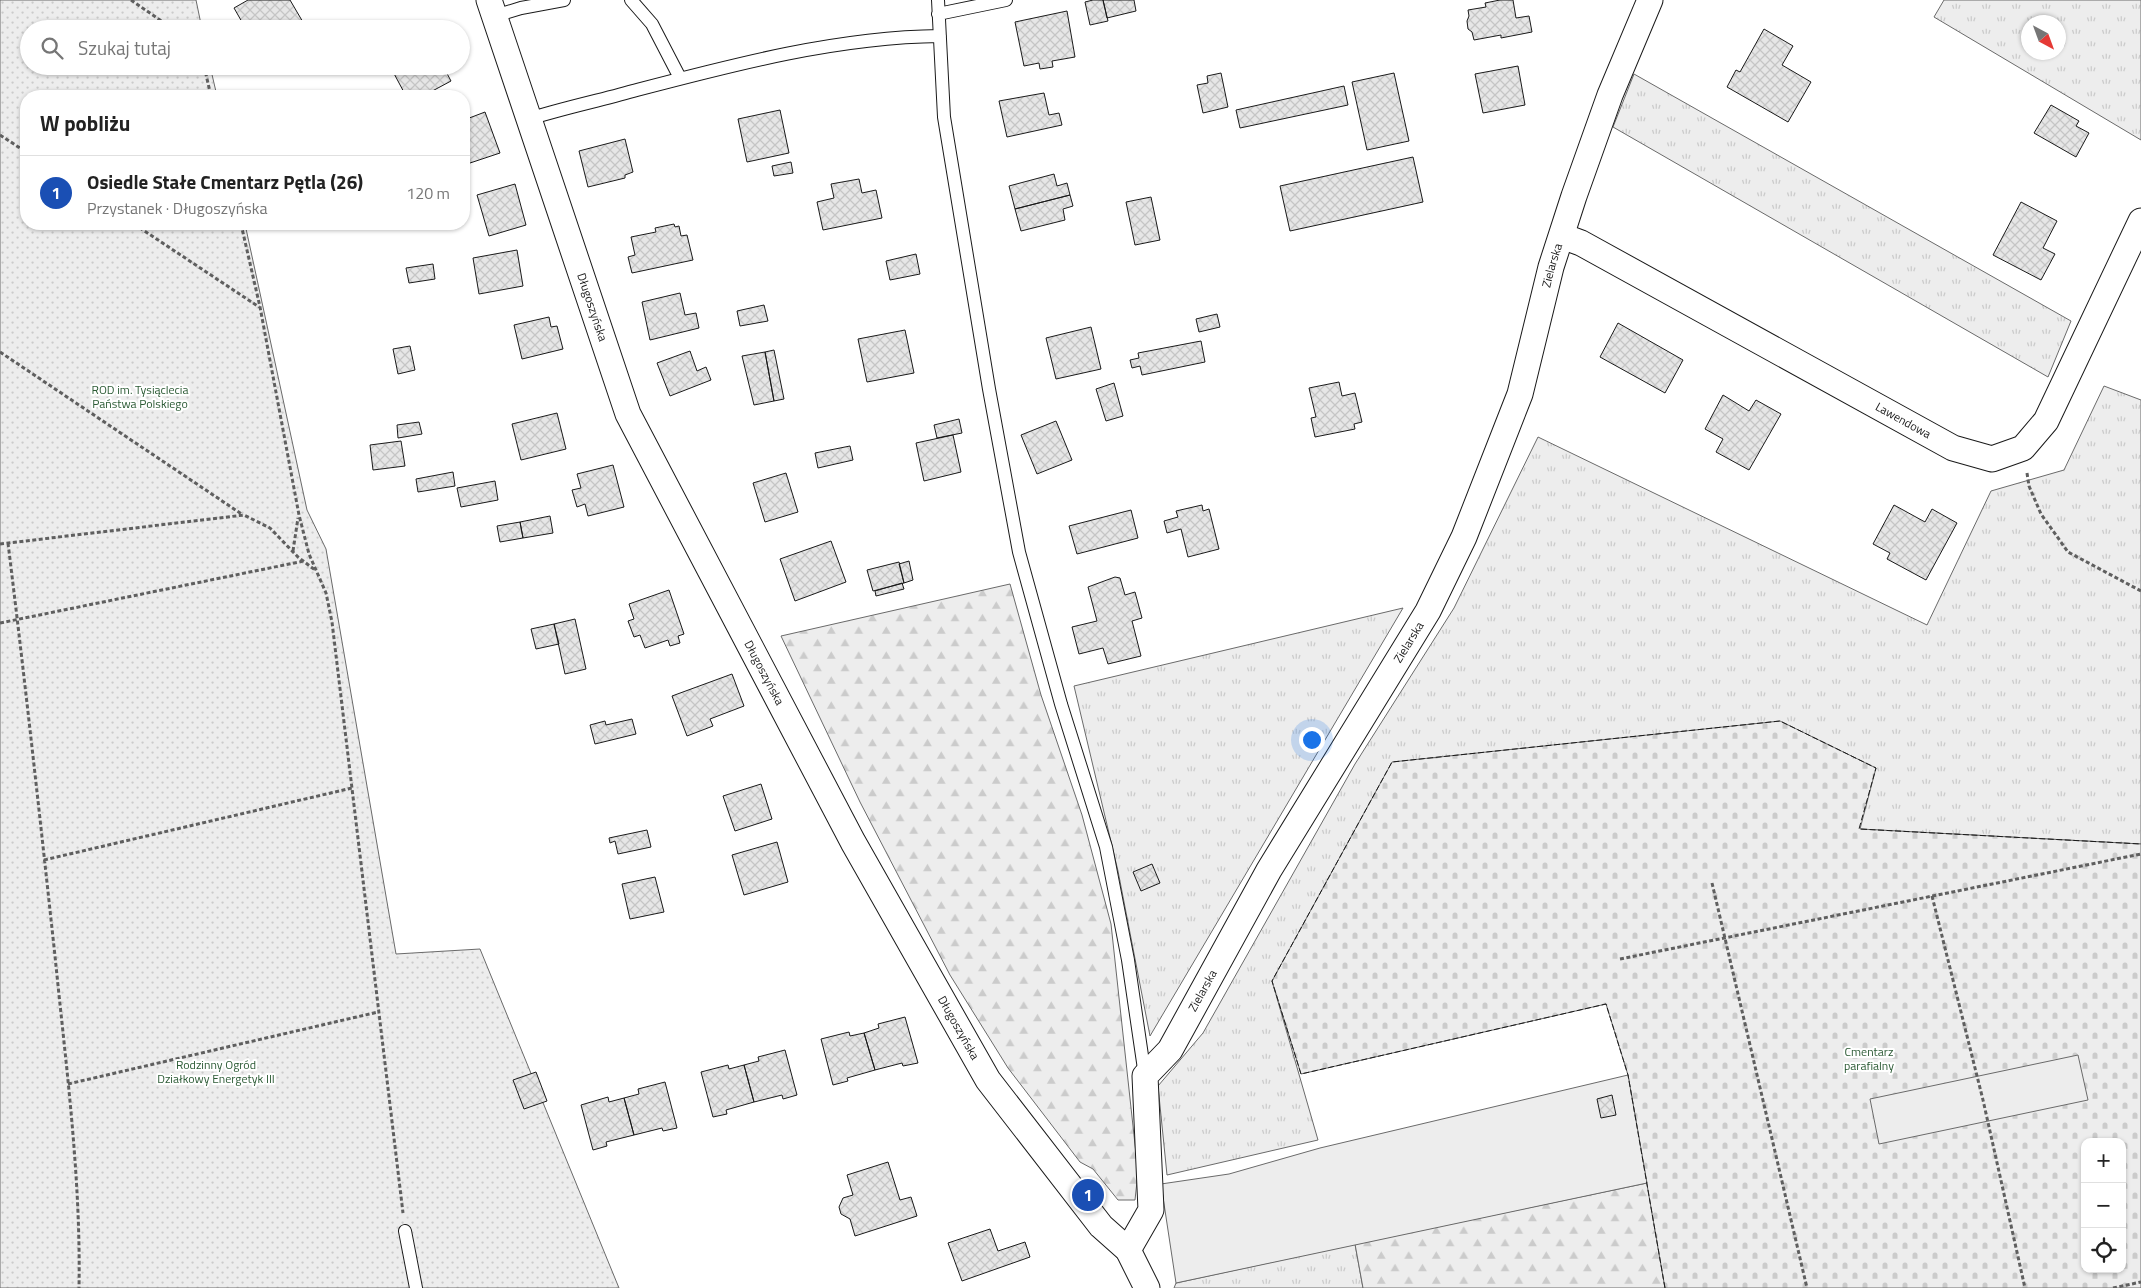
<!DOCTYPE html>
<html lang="pl">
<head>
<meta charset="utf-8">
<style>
  :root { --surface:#fff; --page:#f6f6f6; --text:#222; --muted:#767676; --line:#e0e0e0; --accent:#c62828 }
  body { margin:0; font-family:"Titillium Web",sans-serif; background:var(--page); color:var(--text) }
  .controls { position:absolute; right:15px; bottom:15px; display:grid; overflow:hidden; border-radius:10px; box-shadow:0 1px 4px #0004 }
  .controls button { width:45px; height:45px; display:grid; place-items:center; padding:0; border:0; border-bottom:1px solid var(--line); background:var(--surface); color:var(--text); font:25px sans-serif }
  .compass { position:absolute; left:2021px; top:15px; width:45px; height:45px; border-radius:50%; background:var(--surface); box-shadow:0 1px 4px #0004; rotate:139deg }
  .you { position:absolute; left:1311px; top:739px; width:18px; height:18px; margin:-12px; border:4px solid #fff; border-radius:50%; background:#1a73e8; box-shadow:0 0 0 8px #1a73e833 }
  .badge { display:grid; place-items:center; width:32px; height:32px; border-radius:50%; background:var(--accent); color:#fff; font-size:16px; font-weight:700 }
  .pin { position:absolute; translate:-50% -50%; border:2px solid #fff; box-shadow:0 1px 5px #0006 }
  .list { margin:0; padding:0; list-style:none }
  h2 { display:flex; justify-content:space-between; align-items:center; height:65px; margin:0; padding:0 20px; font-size:21px }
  h2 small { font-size:16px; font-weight:400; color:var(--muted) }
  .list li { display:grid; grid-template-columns:32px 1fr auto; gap:15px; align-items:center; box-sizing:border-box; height:75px; padding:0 20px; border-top:1px solid var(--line) }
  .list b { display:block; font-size:19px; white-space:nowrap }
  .list p { margin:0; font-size:16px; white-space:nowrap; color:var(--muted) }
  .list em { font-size:16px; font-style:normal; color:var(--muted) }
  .icon { flex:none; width:28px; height:28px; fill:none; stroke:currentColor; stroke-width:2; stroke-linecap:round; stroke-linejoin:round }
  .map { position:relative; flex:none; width:2141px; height:1288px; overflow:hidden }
  .search { position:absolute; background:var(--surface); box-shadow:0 1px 4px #0004; left:20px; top:20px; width:450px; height:55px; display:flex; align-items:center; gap:12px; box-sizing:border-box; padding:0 18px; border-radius:28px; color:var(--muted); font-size:19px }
  .panel { position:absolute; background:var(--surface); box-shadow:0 1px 4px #0004; left:20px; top:90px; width:450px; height:140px; border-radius:20px }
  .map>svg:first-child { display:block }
  .grass { fill:url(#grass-tufts); stroke:#6a6a6a; fill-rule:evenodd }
  .forest { fill:url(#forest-firs); stroke:#6a6a6a }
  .cemetery { fill:url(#cemetery-stones); stroke:#6a6a6a; fill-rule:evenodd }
  .garden { fill:url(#garden-dots); stroke:#6a6a6a }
  .built { fill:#ededed; stroke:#6a6a6a }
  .building { fill:url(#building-cross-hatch); stroke:#1a1a1a }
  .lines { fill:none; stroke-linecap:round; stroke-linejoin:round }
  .lane-casing { stroke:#1a1a1a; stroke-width:14 }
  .street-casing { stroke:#1a1a1a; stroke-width:27 }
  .path { stroke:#5f5f5f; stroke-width:3; stroke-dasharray:4 2.5; stroke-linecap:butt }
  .lane { stroke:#fff; stroke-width:12 }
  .street { stroke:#fff; stroke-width:25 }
  .fence { stroke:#1a1a1a; stroke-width:1; stroke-dasharray:6 2.5; stroke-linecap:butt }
  .labels { text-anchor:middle; stroke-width:4; stroke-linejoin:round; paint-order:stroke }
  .street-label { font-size:12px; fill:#1a1a1a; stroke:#fff }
  .park-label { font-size:12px; fill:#2b5a34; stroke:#fff }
</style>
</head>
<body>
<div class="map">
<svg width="2141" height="1288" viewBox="0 0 2141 1288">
  <defs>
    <pattern id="grass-tufts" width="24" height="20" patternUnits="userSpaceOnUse" patternTransform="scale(1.25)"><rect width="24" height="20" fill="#ededed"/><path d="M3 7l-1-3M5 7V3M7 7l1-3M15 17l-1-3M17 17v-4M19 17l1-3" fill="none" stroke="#cbcbcb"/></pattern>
    <pattern id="forest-firs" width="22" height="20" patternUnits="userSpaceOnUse" patternTransform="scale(1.25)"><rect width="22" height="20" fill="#ededed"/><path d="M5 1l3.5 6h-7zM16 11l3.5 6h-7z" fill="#cbcbcb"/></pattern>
    <pattern id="cemetery-stones" width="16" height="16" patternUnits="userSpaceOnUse" patternTransform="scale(1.25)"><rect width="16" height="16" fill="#ededed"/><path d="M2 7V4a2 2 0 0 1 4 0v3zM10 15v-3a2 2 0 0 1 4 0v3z" fill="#cbcbcb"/></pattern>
    <pattern id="garden-dots" width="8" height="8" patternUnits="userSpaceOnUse" patternTransform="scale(1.25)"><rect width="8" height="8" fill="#ededed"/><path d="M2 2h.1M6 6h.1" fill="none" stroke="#cbcbcb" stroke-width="1.8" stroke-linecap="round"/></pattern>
    <pattern id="building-cross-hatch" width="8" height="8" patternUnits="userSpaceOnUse" patternTransform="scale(1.25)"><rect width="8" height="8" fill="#e6e6e6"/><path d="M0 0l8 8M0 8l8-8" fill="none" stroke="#c5c5c5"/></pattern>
  </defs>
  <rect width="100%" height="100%" fill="#fff"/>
  <path class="grass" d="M1944 0H2141V140L1934 17ZM2058 22V52H2028V22Z
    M1634 74 2071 321 2048 377 1613 127Z
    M2104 386 2141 400V844L1859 829 1272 981 1318 1140 1167 1175 1158 1086 1203 1033 1355 764 1454 608 1538 437 1927 625 1991 491 2064 470Z
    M1403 608 1150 1036 1118 871 1074 686Z
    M1355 1244 1363 1288H1174L1176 1283Z"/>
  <path class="forest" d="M1010 584 1041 695 1082 815 1111 924 1138 1172 1135 1200H1118L1093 1169 1080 1162 1008 1068 950 975 860 802 781 636Z
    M1647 1183 1665 1288H1363L1355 1244Z"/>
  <path class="cemetery" d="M1780 721 1876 768 1860 829 2141 844V1288H1665L1628 1075 1606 1004 1301 1074 1272 981 1392 762ZM2085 1142H2122V1269H2085Z"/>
  <path class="garden" d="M0 0H196L202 29H29V66H210L217 96H26V224H245L307 510 326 549 396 954 480 949 619 1288H0Z"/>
  <path class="built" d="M2078 1055 2088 1100 1879 1144 1870 1099Z
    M1628 1075 1647 1183 1176 1283 1161 1184 1229 1174 1320 1148Z"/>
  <path class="building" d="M248 0H290L307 29H246L234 8Z
    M1093 0H1103L1108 21 1090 25 1085 2Z
    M1103 0H1134L1136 11 1107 18Z
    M1500 0H1513L1516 18 1529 16 1532 32 1501 38V35L1474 40 1472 32 1468 29 1467 21 1469 16 1468 10 1486 7 1485 3Z
    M1067 11 1075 57 1052 61 1053 67 1040 69 1039 63 1024 66 1015 22Z
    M1764 29 1793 46 1782 65 1811 82 1788 122 1727 87 1736 70 1740 72Z
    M395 66H443L451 81 423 96H406L391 68Z
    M1518 66 1525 105 1483 113 1475 74Z
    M1221 73 1228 107 1203 113 1197 85 1208 83 1207 76Z
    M1394 73 1409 141 1367 150 1352 82Z
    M1344 86 1348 105 1240 128 1236 110Z
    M1044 93 1049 115 1059 113 1062 125 1007 137 999 101Z
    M2051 105 2079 121 2076 126 2089 133 2076 157 2034 133Z
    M780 110 789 153 747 162 738 119Z
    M485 112 500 153 464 165V120Z
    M625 139 633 172 625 175V178L588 187 579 151Z
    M1413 157 1423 202 1290 231 1280 186Z
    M791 162 793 173 774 176 772 166Z
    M1054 174 1057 186 1067 183 1070 195 1015 209 1009 186Z
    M859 179 862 193 876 190 882 218 823 230 817 202 834 198 831 184Z
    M515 184 526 225 489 236 477 195Z
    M1070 195 1073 206 1063 209 1065 220 1021 231 1015 209Z
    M1151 197 1160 240 1135 245 1126 202Z
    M2021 202 2057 221 2043 248 2055 254 2041 280 1993 255Z
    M674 224 675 227 679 226 681 236 687 235 693 260 632 273 628 257 635 255 631 237 656 232 655 228Z
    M517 250 523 286 479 294 473 258Z
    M916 254 920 274 890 280 886 261Z
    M433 264 435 279 409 283 406 268Z
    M680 293 685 315 696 313 699 328 650 340 642 302Z
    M764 305 768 321 740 326 737 311Z
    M1217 314 1220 327 1199 332 1196 319Z
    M549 317 551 327 557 326 563 349 522 359 514 325Z
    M1618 323 1683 360 1665 393 1600 357Z
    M1091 327 1101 369 1056 379 1046 338Z
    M905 330 914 373 867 382 858 339Z
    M1201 341 1205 362 1142 375 1140 366 1132 368 1130 360 1139 358 1138 353Z
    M410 346 415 370 398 374 393 349Z
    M774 350 784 399 774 401 765 352Z
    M690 351 697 371 706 367 711 380 670 396 657 363Z
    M765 352 774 401 754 405 742 356Z
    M1339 382 1342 396 1355 393 1362 422 1354 424 1355 429 1315 437 1311 418 1316 417 1309 388Z
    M1114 383 1123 416 1106 421 1096 389Z
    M1723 395 1749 411 1756 400 1781 414 1749 470 1716 452 1723 439 1705 429Z
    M557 413 566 449 521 460 512 424Z
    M959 419 962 433 937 438 934 425Z
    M1056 421 1072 460 1037 474 1021 435Z
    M419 422 422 434 398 438 397 425Z
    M953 435 961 472 924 481 916 443Z
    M401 441 405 466 373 470 370 445Z
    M850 446 853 460 818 468 815 453Z
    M613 465 624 507 588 516 585 504 577 507 572 490 581 488 577 474Z
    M453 472 455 486 418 492 416 479Z
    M786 473 798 512 765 522 753 483Z
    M495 481 498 500 461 507 457 488Z
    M1202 505 1203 511 1209 509 1219 549 1188 557 1181 529 1167 533 1164 521 1178 517 1176 511Z
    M1894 505 1925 522 1932 509 1957 523 1926 580 1887 559 1890 553 1873 544Z
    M1131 510 1138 538 1077 554 1069 526Z
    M550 516 553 533 523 538 520 522Z
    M520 522 523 538 500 542 497 526Z
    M831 541 846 582 795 601 780 559Z
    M909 561 913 580 904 583 899 564Z
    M899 562 904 583 873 591 867 570Z
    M1115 577 1120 578 1125 595 1135 592 1142 618 1132 621 1141 656 1108 664 1103 648 1079 654 1072 627 1097 621 1088 587Z
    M902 583 904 589 876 596 875 591Z
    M669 590 684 634 678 636 680 643 670 646 668 640 645 648 640 635 634 637 628 621 634 619 629 604Z
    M575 619 586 669 565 674 554 624Z
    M554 624 559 644 536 649 531 629Z
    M732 674 744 706 710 719 713 726 687 736 672 696Z
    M632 719 636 734 595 744 590 725 605 721 606 725Z
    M761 784 772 819 735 831 723 796Z
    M647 830 651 847 618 854 615 841 610 843 609 838Z
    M777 842 788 882 744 895 732 855Z
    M1152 864 1160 883 1141 891 1133 872Z
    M655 877 664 912 630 919 622 884Z
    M905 1017 918 1063 903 1066 902 1063 875 1070 864 1033 879 1028 878 1024Z
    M849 1032 850 1036 864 1033 875 1070 847 1078 848 1081 833 1085 821 1039Z
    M785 1050 797 1095 783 1099 782 1095 754 1102 744 1065 759 1061 758 1057Z
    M728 1065 729 1069 744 1065 754 1102 726 1110 727 1114 713 1117 701 1072Z
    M536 1072 547 1101 524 1109 513 1080Z
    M665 1082 677 1128 663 1131 662 1128 634 1135 624 1098 639 1094 638 1089Z
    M1612 1095 1616 1115 1601 1118 1597 1099Z
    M608 1097 609 1102 624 1098 634 1135 606 1142 607 1146 593 1150 581 1105Z
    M888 1162 900 1200 911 1197 917 1216 855 1236 850 1219 841 1214 839 1207 843 1198 853 1195 847 1175Z
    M990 1229 998 1251 1025 1242 1030 1257 962 1281 948 1243Z"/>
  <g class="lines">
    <defs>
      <path id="lane" d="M631 0 652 24 680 78
        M938 0 944 117 989 389 1019 552 1061 704 1106 847 1128 960 1145 1076
        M938 14 1006 0
        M495 16 521 8 564 0
        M529 119C563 108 598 101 633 91 732 65 837 37 940 36
        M405 1231 416 1288"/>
      <g id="street">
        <path id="s1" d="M489 0 628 414 853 842 988 1080 1101 1226 1128 1250 1147 1288"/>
        <path id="s2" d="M1562 236 1581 243 1953 448 1992 459 2023 448 2046 421 2141 221"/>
        <path id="s3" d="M1128 1250 1151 1210 1145 1076 1170 1050 1269 870 1428 611 1464 537 1520 394 1551 267 1574 196 1610 95 1650 0"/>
      </g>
    </defs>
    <use href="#lane" class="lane-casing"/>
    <use href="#street" class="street-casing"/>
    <path class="path" d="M131 0 173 29
      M204 66 211 96
      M0 135 26 152
      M134 224 259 307
      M241 224 260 307 299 515 309 554 326 593 332 622 403 1213
      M0 352 243 515
      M2027 473 2029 486 2041 514 2068 552 2141 591
      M8 543C25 681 40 818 55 956 66 1066 81 1177 79 1288
      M0 544 244 515 270 528 298 557 315 570
      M293 551 298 518
      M0 623 304 561
      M44 860 352 788
      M1712 883 1807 1288
      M1932 896 1983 1100 2025 1288
      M1620 959 2141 854
      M68 1084 378 1012
      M2113 1288 2141 1282"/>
    <use href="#lane" class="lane"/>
    <use href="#street" class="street"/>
    <path class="fence" d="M1665 1288 1628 1075 1606 1004 1301 1074 1272 981 1392 762 1780 721 1876 768 1859 829 2141 844"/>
  </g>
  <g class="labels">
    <g class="street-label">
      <text dy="4" stroke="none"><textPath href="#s3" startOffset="1094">Zielarska</textPath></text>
      <text dy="4" stroke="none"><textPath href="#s1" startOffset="324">Długoszyńska</textPath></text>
      <text dy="4" stroke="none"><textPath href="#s2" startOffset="388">Lawendowa</textPath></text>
      <text dy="4" stroke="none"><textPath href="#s3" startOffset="689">Zielarska</textPath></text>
      <text dy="4" stroke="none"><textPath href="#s1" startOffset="729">Długoszyńska</textPath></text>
      <text dy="4" stroke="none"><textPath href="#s3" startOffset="284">Zielarska</textPath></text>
      <text dy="4" stroke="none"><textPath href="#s1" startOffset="1134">Długoszyńska</textPath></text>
    </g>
    <g class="park-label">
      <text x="140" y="394">ROD im. Tysiąclecia<tspan x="140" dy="14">Państwa Polskiego</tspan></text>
      <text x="1869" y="1056">Cmentarz<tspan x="1869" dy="14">parafialny</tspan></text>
      <text x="216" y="1069">Rodzinny Ogród<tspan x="216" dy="14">Działkowy Energetyk III</tspan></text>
    </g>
  </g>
</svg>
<div class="controls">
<button>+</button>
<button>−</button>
<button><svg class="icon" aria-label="locate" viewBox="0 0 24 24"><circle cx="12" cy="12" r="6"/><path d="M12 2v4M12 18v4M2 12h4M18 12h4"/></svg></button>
</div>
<svg class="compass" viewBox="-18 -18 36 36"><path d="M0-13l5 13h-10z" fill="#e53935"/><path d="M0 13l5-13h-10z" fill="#767676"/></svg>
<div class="you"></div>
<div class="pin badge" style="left:1088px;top:1195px;background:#1a4fb4">1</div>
<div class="search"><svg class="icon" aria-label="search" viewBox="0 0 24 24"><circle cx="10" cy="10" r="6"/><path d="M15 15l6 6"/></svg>Szukaj tutaj</div>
<section class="panel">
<h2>W pobliżu<small></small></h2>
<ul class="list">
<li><span class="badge" style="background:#1a4fb4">1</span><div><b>Osiedle Stałe Cmentarz Pętla (26)</b><p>Przystanek · Długoszyńska</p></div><em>120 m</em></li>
</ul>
</section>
</div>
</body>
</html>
